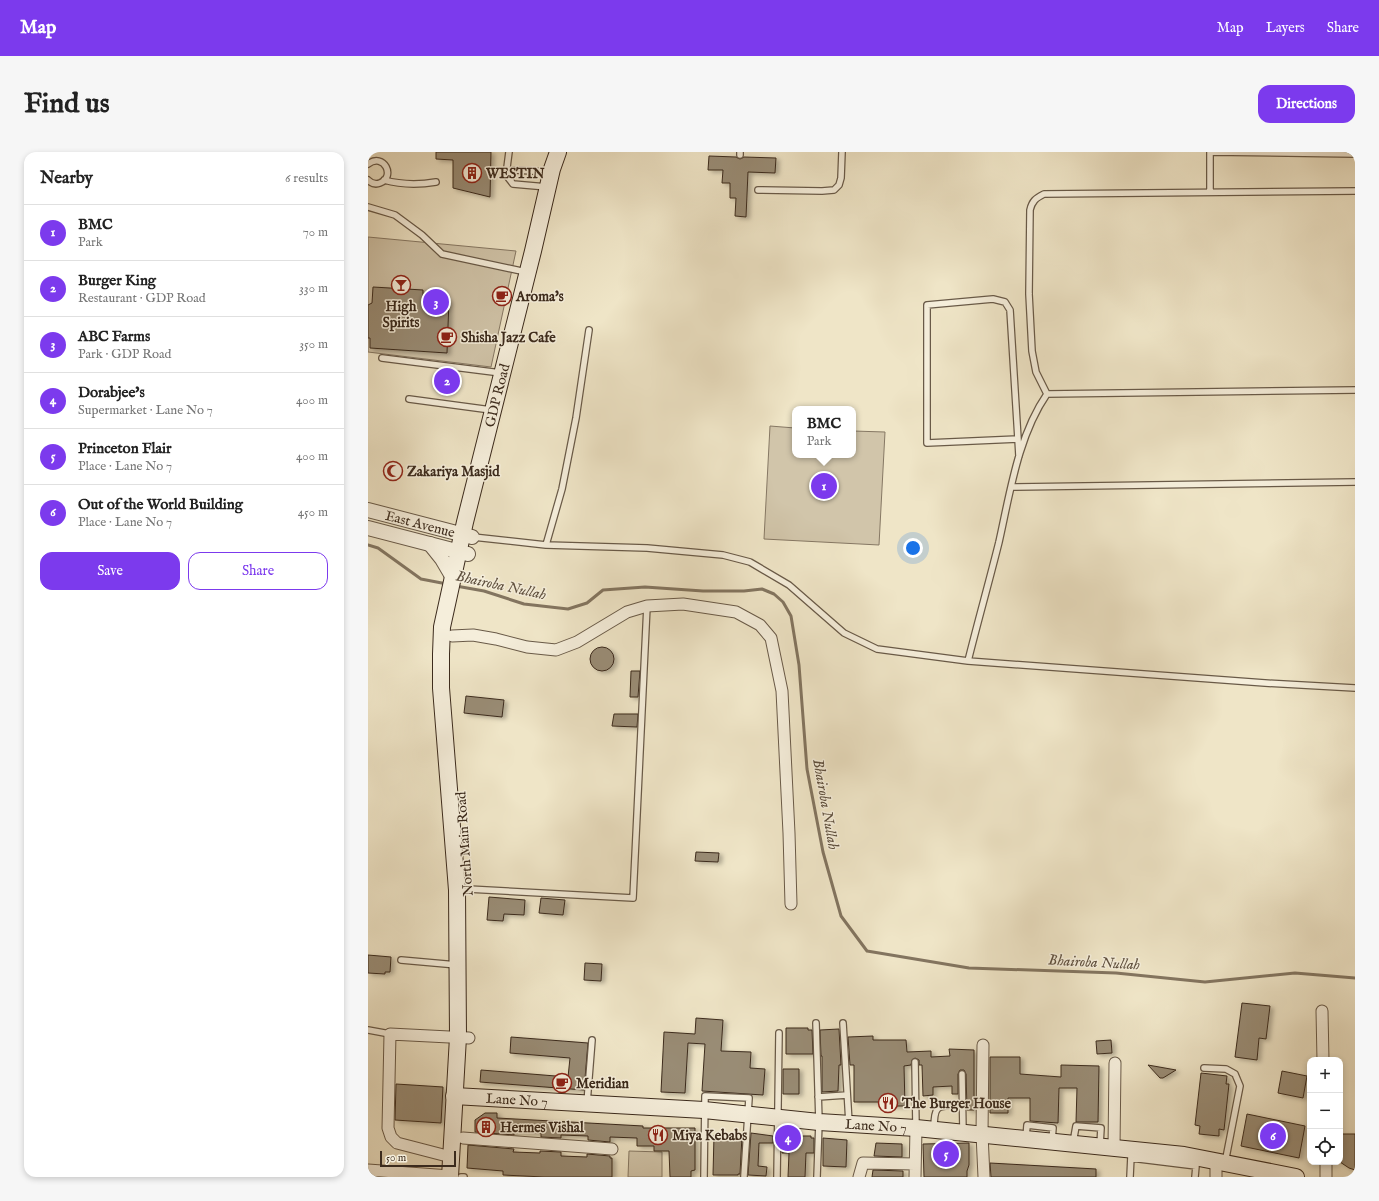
<!DOCTYPE html>
<html lang="en">
<head>
<meta charset="utf-8">
<style>
  :root { --surface:#fff; --page:#f6f6f6; --text:#222; --muted:#767676; --line:#e0e0e0; --accent:#7c3aed }
  body { margin:0; font-family:"IM FELL English",serif; background:var(--page); color:var(--text) }
  .controls { position:absolute; right:12px; bottom:12px; display:grid; overflow:hidden; border-radius:8px; box-shadow:0 2px 6px #0003 }
  .controls button { width:36px; height:36px; display:grid; place-items:center; padding:0; border:0; border-bottom:1px solid var(--line); background:var(--surface); color:var(--text); font:20px sans-serif }
  .scale { position:absolute; left:12px; bottom:10px; width:76px; box-sizing:border-box; padding-left:4px; border:2px solid #3c2b1d; border-top:0; font-size:11px; line-height:14px; white-space:nowrap; color:#3c2b1d; -webkit-text-stroke:3px #f5eedb; paint-order:stroke }
  .you { position:absolute; left:545px; top:396px; width:14px; height:14px; margin:-10px; border:3px solid #fff; border-radius:50%; background:#1a73e8; box-shadow:0 0 0 6px #1a73e833 }
  .badge { display:grid; place-items:center; width:26px; height:26px; border-radius:50%; background:var(--accent); color:#fff; font-size:13px; font-weight:700 }
  .pin { position:absolute; translate:-50% -50%; border:2px solid #fff; box-shadow:0 1px 4px #0006 }
  .popup { position:absolute; left:424px; top:254px; width:64px; height:52px; box-sizing:border-box; display:grid; place-content:center; border-radius:8px; background:var(--surface); filter:drop-shadow(0 1px 3px #0005); font-size:13px; white-space:nowrap; color:var(--muted) }
  .popup b { font-size:15px; color:var(--text) }
  .popup::after { content:''; position:absolute; left:50%; top:100%; margin-left:-8px; border:8px solid transparent; border-top-color:var(--surface) }
  .list { margin:0; padding:0; list-style:none }
  h2 { display:flex; justify-content:space-between; align-items:center; height:52px; margin:0; padding:0 16px; font-size:17px }
  h2 small { font-size:13px; font-weight:400; color:var(--muted) }
  .list li { display:grid; grid-template-columns:26px 1fr auto; gap:12px; align-items:center; box-sizing:border-box; height:56px; padding:0 16px; border-top:1px solid var(--line) }
  .list b { display:block; font-size:15px; white-space:nowrap }
  .list p { margin:0; font-size:13px; white-space:nowrap; color:var(--muted) }
  .list em { font-size:13px; font-style:normal; color:var(--muted) }
  .actions { display:flex; gap:8px; padding:12px 16px }
  .actions a { flex:1; padding:9px 0; border:1px solid var(--accent); border-radius:12px; text-align:center; font-size:14px; color:var(--accent) }
  .actions .main { background:var(--accent); color:#fff }
  .icon { flex:none; width:22px; height:22px; fill:none; stroke:currentColor; stroke-width:2; stroke-linecap:round; stroke-linejoin:round }
  .map { position:relative; flex:none; width:987px; height:1025px; overflow:hidden; border-radius:12px }
  header { display:flex; align-items:center; gap:24px; box-sizing:border-box; height:56px; padding:0 20px; background:var(--accent); color:#fff }
  header strong { font-size:19px }
  nav { display:flex; gap:22px; margin-inline-start:auto; font-size:14px }
  .intro { display:flex; align-items:center; justify-content:space-between; box-sizing:border-box; height:96px; padding:0 24px }
  h1 { margin:0; font-size:28px }
  .button { padding:10px 18px; border-radius:12px; background:var(--accent); color:#fff; font-size:14px; font-weight:700 }
  main { display:flex; gap:24px; padding:0 24px }
  aside { flex:1; background:var(--surface); border-radius:12px; box-shadow:0 2px 6px #0003 }
  .map>svg:first-child { display:block }
  .green { fill:#d1c5aa; stroke:#867864 }
  .lines { fill:none; stroke-linecap:round; stroke-linejoin:round }
  .stream { stroke:#837560; stroke-width:3 }
  .building { fill:#998c75; stroke:#3c2b1d; filter:url(#shadow) }
  .service-casing { stroke:#695a48; stroke-width:8 }
  .minor-casing { stroke:#695a48; stroke-width:13 }
  .tertiary-casing { stroke:#695a48; stroke-width:16 }
  .secondary-casing { stroke:#3c2b1d; stroke-width:18 }
  .service { stroke:#f5eedb; stroke-width:5.5 }
  .minor { stroke:#f5eedb; stroke-width:11 }
  .tertiary { stroke:#f5eedb; stroke-width:14 }
  .secondary { stroke:#f5eedb; stroke-width:16 }
  .labels { text-anchor:middle; stroke-width:3; stroke-linejoin:round; paint-order:stroke }
  .poi-label { font-size:14px; font-weight:bold; fill:#3c2b1d; stroke:#f5eedb; text-anchor:start }
  .street-label { font-size:14px; fill:#3c2b1d; stroke:#f5eedb }
  .water-label { font-size:15px; font-style:italic; fill:#5f503f; stroke:#f5eedb }
</style>
</head>
<body>
<header>
<strong>Map</strong>
<nav><a>Map</a><a>Layers</a><a>Share</a></nav>
</header>
<div class="intro"><h1>Find us</h1><a class="button">Directions</a></div>
<main>
<aside>
<h2>Nearby<small>6 results</small></h2>
<ul class="list">
<li><span class="badge">1</span><div><b>BMC</b><p>Park</p></div><em>70 m</em></li>
<li><span class="badge">2</span><div><b>Burger King</b><p>Restaurant · GDP Road</p></div><em>330 m</em></li>
<li><span class="badge">3</span><div><b>ABC Farms</b><p>Park · GDP Road</p></div><em>350 m</em></li>
<li><span class="badge">4</span><div><b>Dorabjee's</b><p>Supermarket · Lane No 7</p></div><em>400 m</em></li>
<li><span class="badge">5</span><div><b>Princeton Flair</b><p>Place · Lane No 7</p></div><em>400 m</em></li>
<li><span class="badge">6</span><div><b>Out of the World Building</b><p>Place · Lane No 7</p></div><em>450 m</em></li>
</ul>
<div class="actions"><a class="main">Save</a><a>Share</a></div>
</aside>
<div class="map">
<svg width="987" height="1025" viewBox="0 0 987 1025">
  <defs>
    <filter id="shadow"><feDropShadow dx="3.5" dy="2" stdDeviation="2" flood-color="#0004"/></filter>
  </defs>
  <rect width="100%" height="100%" fill="#efe5c7"/>
  <filter id="stains"><feTurbulence type="fractalNoise" baseFrequency=".005" numOctaves="4"/><feColorMatrix values="0 0 0 0 .2 0 0 0 0 .09 0 0 0 0 .02 0 0 0 .5 -.17"/></filter>
  <radialGradient id="worn" r=".72"><stop offset=".6" stop-color="#630" stop-opacity="0"/><stop offset="1" stop-color="#630" stop-opacity=".3"/></radialGradient>
  <path class="green" d="M0 85 148 99 123 215 0 200Z
    M402 274 427 276V303H485V279L517 280 511 393 396 387Z
    M261 999 294 1000V1025H260Z"/>
  <g class="lines">
    <path class="stream" d="M0 393 10 396 53 427 79 432
      M88 434 116 439 156 452 200 457 219 451 235 438 277 435 335 439H376L394 437 406 442 415 450 423 464 431 513 439 617 455 700 473 764 499 799 601 816 748 821 837 830 927 821 987 826"/>
  </g>
  <path class="building" d="M68 0H123L122 45 85 36V8L68 7Z
    M341 4 368 5 372 7 376 5 408 6 407 21 380 20 378 65 367 64 368 46H362V31H354L355 18H340Z
    M5 135 55 138V147L81 148 79 201 2 196V186H0V153L4 151Z
    M222 507a12 12 0 1 1 24 0a12 12 0 1 1-24 0Z
    M263 519H272L270 545H262Z
    M98 544 136 548 134 565 96 561Z
    M246 562H270L269 575 244 574Z
    M328 700 351 701 350 710 327 709Z
    M121 745 157 748 156 763 136 762 135 769 119 768Z
    M173 746 197 748 195 763 171 761Z
    M0 803 23 805 22 820H17V822L0 821Z
    M217 811 234 812 233 829 216 828Z
    M874 851 902 854 898 887 891 886 889 908 867 905Z
    M328 866 355 868 353 899 383 900 382 916 397 917 395 943 334 939 337 892 320 891 317 941 293 940 296 880 327 882Z
    M418 876H440V878H444L445 902H418Z
    M471 877 473 913H471L470 939 454 940V904H453L452 878Z
    M505 884V888H538L539 900 563 899V905L582 904 581 897 606 898V958H599L598 922 596 918H592L590 922V942H584V934L565 935V943L555 944 554 913H551V908L547 906 544 908 543 913 536 914 537 954H516V950H486V913H482L480 885Z
    M143 885 220 891 216 938 112 930 113 918 200 925 202 906 142 901Z
    M743 888 744 901 729 902 728 889Z
    M622 905H652V922L693 925V913L731 914 730 970H708L709 936H691L690 971 662 969V946H640V961H622Z
    M780 913 808 918 795 926H792Z
    M415 917H431V942H415Z
    M914 919 939 924 935 946 910 941Z
    M833 921 859 924 858 932H861L856 978 851 977V984L831 982 832 974 827 973Z
    M28 932 75 935 73 971 27 968Z
    M117 961H129V966L275 974V976H327V1018L323 1019V1025H302L301 999H286V994H269V986L242 985V990L220 988V984L193 983V986L173 985V981L146 980V983L107 980V968Z
    M879 962 937 974 931 1006 873 994Z
    M383 981 405 984V991H391L390 1014 399 1015 398 1024 380 1023Z
    M972 982H987V1018L981 1016 972 1010Z
    M346 983 374 984 372 1022H370V1023H345Z
    M414 984H443V986H446V1001H438L437 1025H420L421 1001H414Z
    M455 986 479 988 478 1015 455 1014Z
    M508 991 534 992V1005L506 1004Z
    M601 991V1013L599 1019V1025H556L555 992Z
    M100 993 146 997 145 1000 172 1001V999L193 1000V1004L219 1005V1002L242 1004V1006H244V1025H176L135 1023V1019L99 1016Z
    M622 1011 728 1017V1025H623Z
    M505 1018 535 1019V1025H504Z"/>
  <g class="lines">
    <defs>
      <path id="service" d="M141 0 138 23 145 32 179 35
        M843 0 987 2
        M372 3V0
        M0 12C16 0 28 25 12 31 7 33 3 31 0 28
        M138 23 146 18 182 20
        M16 28C34 33 50 33 68 30
        M390 38 454 39 466 38 471 33 473 26 474 0
        M842 40V0
        M0 55 27 63 54 83 74 102 158 120
        M14 206 133 221
        M679 242 668 220 664 199 661 142 662 58C664 49 668 46 676 42L987 39
        M41 247 123 258
        M650 287 559 291V153L625 147 637 150 642 158 650 287 651 304
        M644 335 987 330
        M105 385 178 393 279 396 355 403 382 410 421 433 476 481 509 497 600 509 897 531 987 536
        M178 393 194 337 208 266 221 178
        M600 509C610 469 621 430 631 390 642 341 650 284 679 242L987 238
        M100 737 265 746 279 454
        M33 808 89 813
        M448 871 451 970 449 1025
        M475 871 481 971
        M0 878 22 882
        M547 910 548 975
        M836 916 858 917 867 922 872 934 857 1011
        M594 922 595 980
        M450 945 479 943
        M219 951 224 888
        M566 977C566 950 570 955 595 953
        M658 986 659 973 685 976 684 988
        M705 991 708 974 733 976 732 993
        M763 1006 828 1014 827 1025
        M93 1025H96
        M336 1025 337 944 381 946 376 1024
        M409 1025 411 881
        M762 1025 763 1004"/>
      <path id="minor" d="M84 484 105 483 128 487 159 495 188 498 209 490 259 460 279 454 315 452 368 460 392 473 403 486 414 539 421 681 423 752
        M954 859 955 908
        M615 893 614 982 616 1025
        M95 986 244 997
        M746 995 747 911
        M83 1005 29 991 23 985 20 976 22 882 101 886
        M958 1010V1025
        M0 1018 82 1024
        M491 1025 495 1011 547 1012
        M547 1025 548 976
        M848 1025V1009"/>
      <g id="tertiary">
        <path id="s1" d="M0 358 104 385"/>
        <path d="M0 376 100 402"/>
        <path d="M62 392 74 407 84 424"/>
      </g>
      <g id="secondary">
        <path id="s2" d="M86 944 336 958 451 970 548 976 816 1003 928 1025"/>
        <path id="s3" d="M82 1025 90 885 89 738 73 536V502L74 475 97 370 165 99 184 17 190 0"/>
      </g>
    </defs>
    <use href="#service" class="service-casing"/>
    <use href="#minor" class="minor-casing"/>
    <use href="#tertiary" class="tertiary-casing"/>
    <use href="#secondary" class="secondary-casing"/>
    <use href="#service" class="service"/>
    <use href="#minor" class="minor"/>
    <use href="#tertiary" class="tertiary"/>
    <use href="#secondary" class="secondary"/>
  </g>
  <defs>
    <symbol id="building-ring" viewBox="-11 -11 22 22"><circle r="9.5" fill="#f5eedb" stroke="#8f2418" stroke-width="1.5"/><path d="M-4-6H4V6H1V3H-1V6H-4ZM-2.5-4.3h1.7v1.8h-1.7ZM.8-4.3h1.7v1.8H.8ZM-2.5-1h1.7V.8h-1.7ZM.8-1h1.7V.8H.8Z" fill="#8f2418"/></symbol>
    <symbol id="bar-ring" viewBox="-11 -11 22 22"><circle r="9.5" fill="#f5eedb" stroke="#8f2418" stroke-width="1.5"/><path d="M-6-5H6L.8 .8V4.5H3.5V6h-7V4.5H-.8V.8Z" fill="#8f2418"/></symbol>
    <symbol id="cafe-ring" viewBox="-11 -11 22 22"><circle r="9.5" fill="#f5eedb" stroke="#8f2418" stroke-width="1.5"/><path d="M-5.5-4.5H6V0H3Q3 3.5 0 3.5H-2.5Q-5.5 3.5-5.5 0ZM3-3.2v2h1.7v-2ZM-6 4.5H4V6H-6Z" fill="#8f2418"/></symbol>
    <symbol id="mosque-ring" viewBox="-11 -11 22 22"><circle r="9.5" fill="#f5eedb" stroke="#8f2418" stroke-width="1.5"/><path d="M3.5-4.9A6 6 0 1 0 3.5 4.9A5 5 0 1 1 3.5-4.9Z" fill="#8f2418"/></symbol>
    <symbol id="restaurant-ring" viewBox="-11 -11 22 22"><circle r="9.5" fill="#f5eedb" stroke="#8f2418" stroke-width="1.5"/><path d="M-5-6h1v4h1v-4h1v4h1v-4h1v5L-1.5 .5V6h-2V.5L-5-1ZM5-6V6H3V1.5H1.5Q1.5-4 5-6Z" fill="#8f2418"/></symbol>
  </defs>
  <g fill-rule="evenodd">
    <use href="#building-ring" x="93" y="10" width="22" height="22"/>
    <use href="#bar-ring" x="22" y="122" width="22" height="22"/>
    <use href="#cafe-ring" x="123" y="133" width="22" height="22"/>
    <use href="#cafe-ring" x="68" y="174" width="22" height="22"/>
    <use href="#mosque-ring" x="14" y="308" width="22" height="22"/>
    <use href="#cafe-ring" x="183" y="920" width="22" height="22"/>
    <use href="#restaurant-ring" x="509" y="940" width="22" height="22"/>
    <use href="#building-ring" x="107" y="964" width="22" height="22"/>
    <use href="#restaurant-ring" x="279" y="972" width="22" height="22"/>
  </g>
  <g class="labels">
    <g class="poi-label">
      <text x="118" y="26">WESTIN</text>
      <text x="148" y="149">Aroma's</text>
      <text x="33" y="159" text-anchor="middle">High<tspan x="33" dy="16">Spirits</tspan></text>
      <text x="93" y="190">Shisha Jazz Cafe</text>
      <text x="39" y="324">Zakariya Masjid</text>
      <text x="208" y="936">Meridian</text>
      <text x="534" y="956">The Burger House</text>
      <text x="132" y="980">Hermes Vishal</text>
      <text x="304" y="988">Miya Kebabs</text>
    </g>
    <g class="street-label">
      <text dy="5" stroke="none"><textPath href="#s3" startOffset="789">GDP Road</textPath></text>
      <text dy="5" stroke="none"><textPath href="#s1" startOffset="54">East Avenue</textPath></text>
      <text transform="translate(96 692) rotate(-94)" y="5">North Main Road</text>
      <text dy="5" stroke="none"><textPath href="#s2" startOffset="63">Lane No 7</textPath></text>
      <text dy="5" stroke="none"><textPath href="#s2" startOffset="423">Lane No 7</textPath></text>
    </g>
    <g class="water-label">
      <text transform="translate(133 433) rotate(12)" y="5">Bhairoba Nullah</text>
      <text transform="translate(458 652) rotate(80)" y="5">Bhairoba Nullah</text>
      <text transform="translate(726 810) rotate(3)" y="5">Bhairoba Nullah</text>
    </g>
  </g>
  <rect width="100%" height="100%" filter="url(#stains)"/>
  <rect width="100%" height="100%" fill="url(#worn)"/>
</svg>
<div class="controls">
<button>+</button>
<button>−</button>
<button><svg class="icon" aria-label="locate" viewBox="0 0 24 24"><circle cx="12" cy="12" r="6"/><path d="M12 2v4M12 18v4M2 12h4M18 12h4"/></svg></button>
</div>
<div class="scale">50 m</div>
<div class="you"></div>
<div class="pin badge" style="left:456px;top:334px">1</div>
<div class="popup"><b>BMC</b>Park</div>
<div class="pin badge" style="left:79px;top:229px">2</div>
<div class="pin badge" style="left:68px;top:150px">3</div>
<div class="pin badge" style="left:420px;top:986px">4</div>
<div class="pin badge" style="left:578px;top:1002px">5</div>
<div class="pin badge" style="left:905px;top:984px">6</div>
</div>
</main>
</body>
</html>
